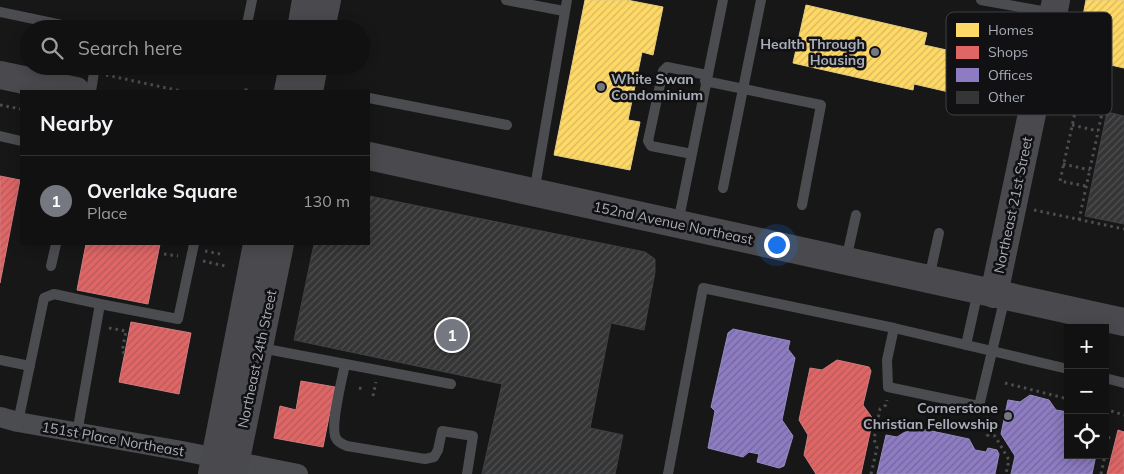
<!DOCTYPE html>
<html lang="en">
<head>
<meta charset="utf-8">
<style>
  :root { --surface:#111; --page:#1a1a1a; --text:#f1f3f6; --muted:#9c9d9f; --line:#303131; --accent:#757880 }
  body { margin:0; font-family:Mulish,sans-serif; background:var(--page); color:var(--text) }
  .controls { position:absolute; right:15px; bottom:15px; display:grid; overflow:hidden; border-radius:0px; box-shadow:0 2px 12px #0003 }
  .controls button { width:45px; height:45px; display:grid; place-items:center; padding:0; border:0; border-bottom:1px solid var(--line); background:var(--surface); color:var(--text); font:25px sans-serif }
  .you { position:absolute; left:776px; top:244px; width:18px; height:18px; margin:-12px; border:4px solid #fff; border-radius:50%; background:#1a73e8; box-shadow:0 0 0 8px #1a73e833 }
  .badge { display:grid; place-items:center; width:32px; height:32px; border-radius:50%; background:var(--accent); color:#fff; font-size:16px; font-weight:700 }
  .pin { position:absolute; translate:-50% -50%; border:2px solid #fff; box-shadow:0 1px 5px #0006 }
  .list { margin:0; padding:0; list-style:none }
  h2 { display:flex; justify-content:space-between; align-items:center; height:65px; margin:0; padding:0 20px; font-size:21px }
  h2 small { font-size:16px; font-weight:400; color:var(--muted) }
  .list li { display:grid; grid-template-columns:32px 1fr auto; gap:15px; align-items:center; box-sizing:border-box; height:90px; padding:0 20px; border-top:1px solid var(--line) }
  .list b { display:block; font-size:19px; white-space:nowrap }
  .list p { margin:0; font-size:16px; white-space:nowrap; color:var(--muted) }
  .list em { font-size:16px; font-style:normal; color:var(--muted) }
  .icon { flex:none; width:28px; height:28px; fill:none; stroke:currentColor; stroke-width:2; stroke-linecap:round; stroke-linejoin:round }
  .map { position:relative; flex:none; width:1124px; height:474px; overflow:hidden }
  .search { position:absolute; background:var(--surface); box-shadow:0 2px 12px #0003; left:20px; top:20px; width:350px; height:55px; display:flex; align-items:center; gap:12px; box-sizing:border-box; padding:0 18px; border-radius:28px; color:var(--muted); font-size:19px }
  .panel { position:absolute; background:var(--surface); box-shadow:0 2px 12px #0003; left:20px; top:90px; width:350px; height:155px; border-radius:0px }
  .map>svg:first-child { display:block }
  .homes { fill:url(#homes-hatch); stroke:#e5cc7f }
  .shops { fill:url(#shops-hatch); stroke:#cf7b7f }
  .offices { fill:url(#offices-hatch); stroke:#968bc0 }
  .building { fill:url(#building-hatch); stroke:#3f4043 }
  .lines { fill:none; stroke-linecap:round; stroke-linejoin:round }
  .path { stroke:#4d4e52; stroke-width:3; stroke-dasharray:2.5 4; stroke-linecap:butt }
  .lane { stroke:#4b4c50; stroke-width:10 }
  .street { stroke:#4b4c50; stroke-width:20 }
  .secondary { stroke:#4a4a4e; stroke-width:28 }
  .poi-dot { fill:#757880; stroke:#111113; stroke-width:2 }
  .labels { text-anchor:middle; stroke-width:5; stroke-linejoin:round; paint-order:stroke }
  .poi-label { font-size:14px; font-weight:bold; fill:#a8adb8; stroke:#111113; text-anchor:end }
  .street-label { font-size:14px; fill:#a8adb8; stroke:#111113 }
  .key { fill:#111113; stroke:#3e4045; stroke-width:1 }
  .key-label { font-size:14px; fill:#a8adb8 }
</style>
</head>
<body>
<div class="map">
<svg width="1124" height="474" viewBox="0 0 1124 474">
  <defs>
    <pattern id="homes-hatch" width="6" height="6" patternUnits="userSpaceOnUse" patternTransform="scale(1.25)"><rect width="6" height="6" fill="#ffd966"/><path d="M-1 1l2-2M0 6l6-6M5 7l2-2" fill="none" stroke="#d6b85d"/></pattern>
    <pattern id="shops-hatch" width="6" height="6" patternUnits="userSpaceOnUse" patternTransform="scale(1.25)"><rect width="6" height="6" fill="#e06666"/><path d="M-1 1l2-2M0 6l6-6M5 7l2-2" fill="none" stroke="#b45a5a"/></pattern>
    <pattern id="offices-hatch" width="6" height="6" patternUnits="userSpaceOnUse" patternTransform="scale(1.25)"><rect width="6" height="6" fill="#8e7cc3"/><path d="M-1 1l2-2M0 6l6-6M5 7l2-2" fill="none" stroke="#726699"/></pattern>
    <pattern id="building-hatch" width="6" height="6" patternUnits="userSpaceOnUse" patternTransform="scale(1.25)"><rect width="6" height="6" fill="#353536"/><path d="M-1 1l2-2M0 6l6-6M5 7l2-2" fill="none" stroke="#4f5051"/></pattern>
  </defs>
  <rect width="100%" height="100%" fill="#171717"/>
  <path class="homes" d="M585 0H627L663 7 653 55 642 52 628 120 640 122 630 170 554 155Z
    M1086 0H1124V68L1075 57Z
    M806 5 927 33 924 45 983 58 986 43 979 41 982 29 991 31 995 15 1020 21 1001 104 914 84 913 90 793 63Z"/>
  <path class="shops" d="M0 176 20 180 0 283Z
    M86 244H160L148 304 77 290Z
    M131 322 191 333 179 394 119 382Z
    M837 360 869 367 871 371 863 405 873 419 861 474H816L804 455 808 435 799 420 810 368 822 370Z
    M301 381 335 387 323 447 274 438 280 406 296 410Z
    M1118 430 1124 432V474H1107Z"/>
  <path class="offices" d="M733 329 790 341 788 349 795 358 782 420 793 436 784 466 779 468 757 462 759 454 749 452 743 457 708 448 715 411 711 407 728 333Z
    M1030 395 1049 400 1056 410 1068 412V455H1096L1092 474H1011L1015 456 1001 434 1008 400 1020 402Z
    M913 427 969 439 975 450 986 452 988 448 997 450 999 454 995 474H877L886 435 897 437Z"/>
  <path class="building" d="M1107 112 1124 116V224L1085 216Z
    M369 196 645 252 655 259V272L644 330 611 323 590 428 623 435 615 474H482L502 384 294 340 314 244H369Z"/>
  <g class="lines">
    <path class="path" d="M106 75 181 91
      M246 91V88
      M0 105 21 109
      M1072 125 1098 131
      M1063 164 1090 170
      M1034 210 1124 229
      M1079 220 1102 113 1076 108 1060 181 1086 186
      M205 251 220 254
      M164 254 178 256
      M203 261 225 266
      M109 328 126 331 122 352 125 353
      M1005 383 1068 399
      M359 388 364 389
      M373 396 376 382
      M1105 409 1124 415
      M986 417 990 423 987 435 995 436 1009 460 1006 474
      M1105 431 1109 438 1105 454
      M871 474 877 448 874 439 880 409 886 405 887 400
      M1101 474 1105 455"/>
    <path class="lane" d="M506 0 564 11
      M981 0 1053 13
      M0 12 81 29
      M1052 24 1080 30
      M246 29 252 0
      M705 81 821 105 802 205
      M91 91 95 66
      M369 98 507 125
      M0 136 21 141
      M692 154 651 146 648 141 663 71 667 67 707 75
      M723 188 761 0
      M534 193 567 0
      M678 223 723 0
      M846 260 856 215
      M51 266 56 244
      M929 278 939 233
      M894 328 887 360 888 387 979 406 1005 297
      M966 345 978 291
      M261 348 451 384
      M0 360 30 366
      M345 364C342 380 331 421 335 436 337 442 342 444 347 446L425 459 434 457 438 450 442 431 473 436 467 474
      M1105 378 1124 383
      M18 422 44 298 54 294 100 304
      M77 433 100 304 178 319 194 244
      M668 474 703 288 894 328 1068 369"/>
    <path class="street" d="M0 417 18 422 182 451 298 474"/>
    <path class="secondary" d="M301 29 306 0
      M321 29 327 0
      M0 75 76 91
      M288 91 293 66
      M309 91 314 66
      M369 156 1124 322
      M994 294 1056 0
      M212 474 257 244
      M233 474 280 244"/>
  </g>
  <g class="poi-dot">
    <circle cx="875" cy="52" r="5"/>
    <circle cx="601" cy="87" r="5"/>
    <circle cx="1008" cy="416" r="5"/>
  </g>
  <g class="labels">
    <g class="poi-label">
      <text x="865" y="49">Health Through<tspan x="865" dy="16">Housing</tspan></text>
      <text x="611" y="84" text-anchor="start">White Swan<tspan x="611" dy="16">Condominium</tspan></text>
      <text x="998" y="413">Cornerstone<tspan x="998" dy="16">Christian Fellowship</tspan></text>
    </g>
    <g class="street-label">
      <text transform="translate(1013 205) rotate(-78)" y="5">Northeast 21st Street</text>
      <text transform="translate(673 223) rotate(12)" y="5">152nd Avenue Northeast</text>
      <text transform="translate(257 359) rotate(-78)" y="5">Northeast 24th Street</text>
      <text transform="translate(113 439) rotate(10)" y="5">151st Place Northeast</text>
    </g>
  </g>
  <rect x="946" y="12" width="166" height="103" rx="8" class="key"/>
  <rect x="956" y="23" width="23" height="14" fill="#ffd966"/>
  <rect x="956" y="46" width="23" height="13" fill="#e06666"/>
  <rect x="956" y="68" width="23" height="14" fill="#8e7cc3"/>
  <rect x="956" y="91" width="23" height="13" fill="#353536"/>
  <g class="key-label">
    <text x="988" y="35">Homes</text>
    <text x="988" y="57">Shops</text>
    <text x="988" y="80">Offices</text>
    <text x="988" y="102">Other</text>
  </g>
</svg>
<div class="controls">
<button>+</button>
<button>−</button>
<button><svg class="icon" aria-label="locate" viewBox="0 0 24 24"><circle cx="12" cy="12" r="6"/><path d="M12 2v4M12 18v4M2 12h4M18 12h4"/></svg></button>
</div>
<div class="you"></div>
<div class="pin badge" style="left:452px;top:335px">1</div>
<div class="search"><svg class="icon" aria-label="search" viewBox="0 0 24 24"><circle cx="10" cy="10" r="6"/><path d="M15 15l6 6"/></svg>Search here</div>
<section class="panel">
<h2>Nearby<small></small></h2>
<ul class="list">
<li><span class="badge">1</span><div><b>Overlake Square</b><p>Place</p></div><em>130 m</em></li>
</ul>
</section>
</div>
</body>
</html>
